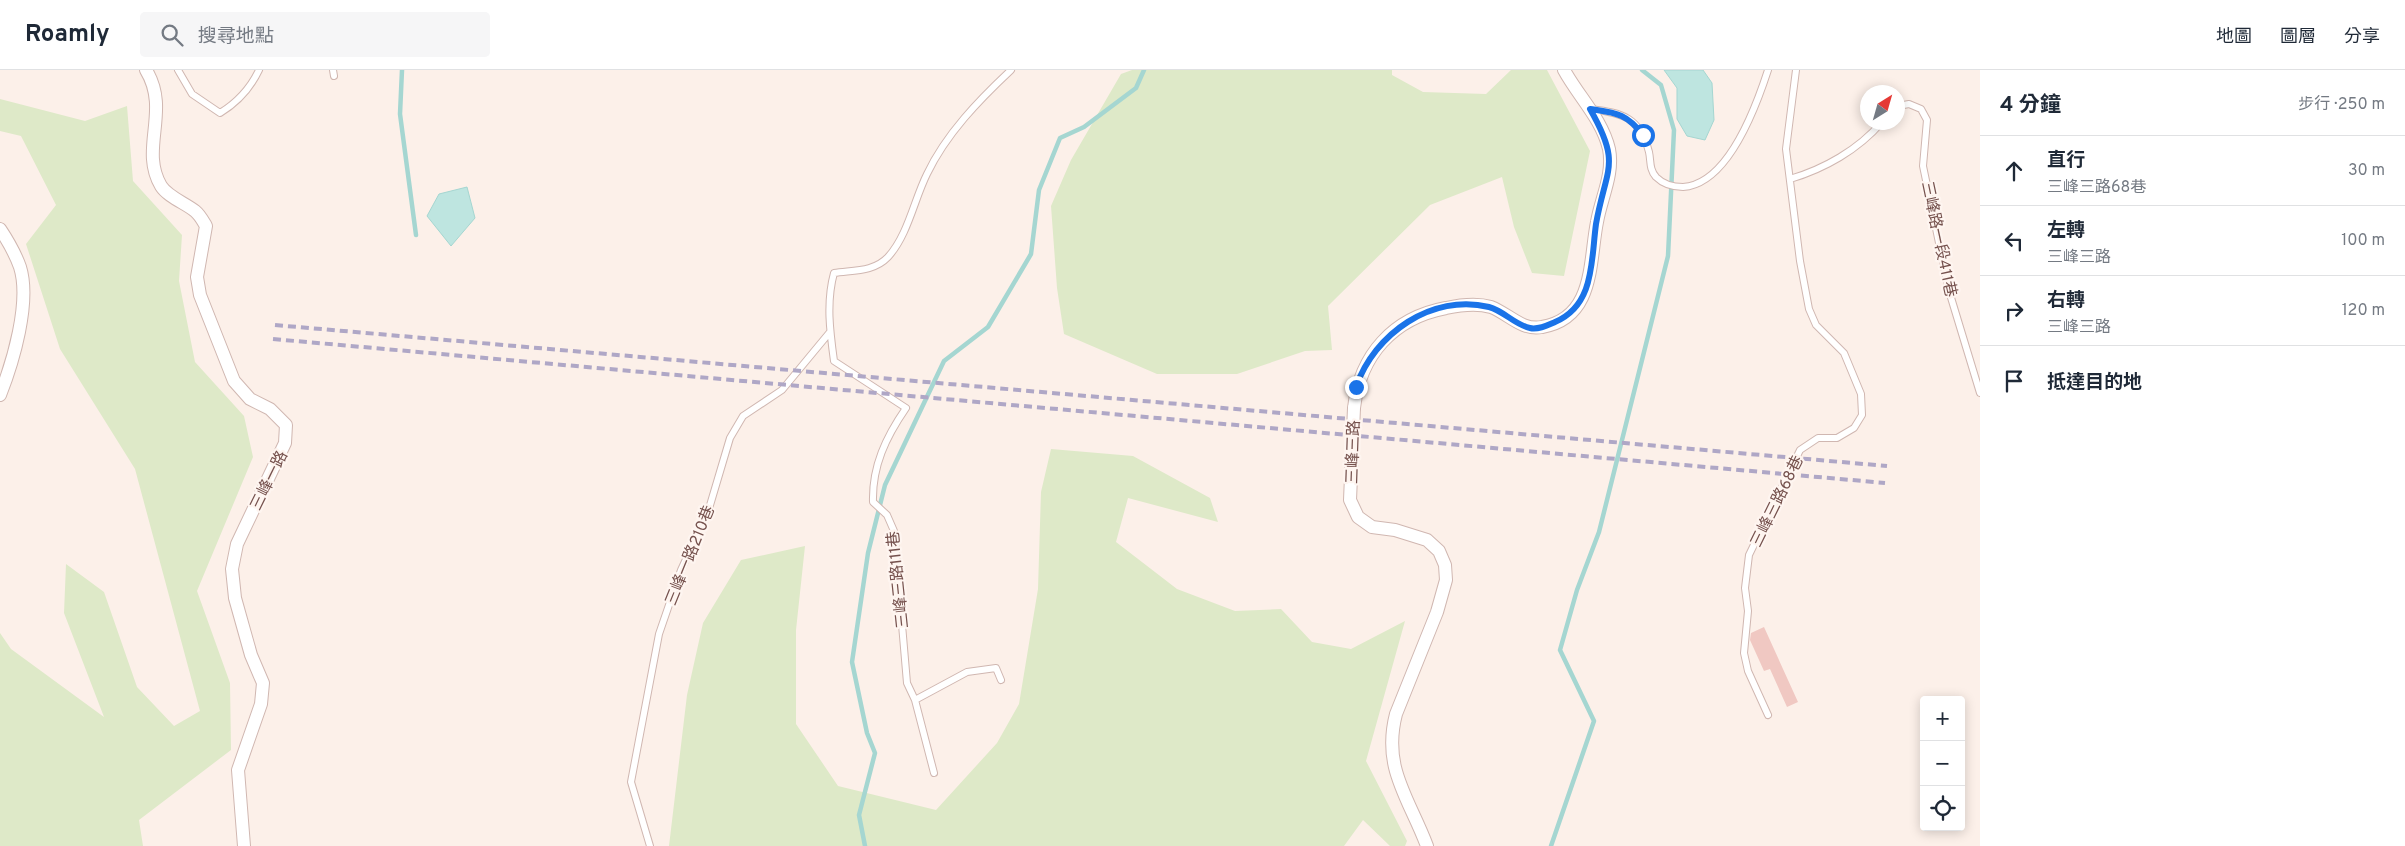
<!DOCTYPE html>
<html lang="zh-TW">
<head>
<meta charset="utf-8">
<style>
  :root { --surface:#fff; --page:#f6f6f7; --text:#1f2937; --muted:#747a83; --line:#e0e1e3 }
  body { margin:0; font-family:Overpass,"Noto Sans TC",sans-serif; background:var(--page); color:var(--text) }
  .controls { position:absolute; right:15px; bottom:15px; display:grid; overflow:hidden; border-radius:5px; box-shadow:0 2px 12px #0003 }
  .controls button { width:45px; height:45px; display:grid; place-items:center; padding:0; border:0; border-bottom:1px solid var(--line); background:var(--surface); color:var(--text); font:25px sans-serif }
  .compass { position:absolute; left:1860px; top:15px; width:45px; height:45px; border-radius:50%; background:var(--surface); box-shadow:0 2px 12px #0003; rotate:37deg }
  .stop { position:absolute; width:15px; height:15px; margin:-11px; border:4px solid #1a73e8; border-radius:50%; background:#fff }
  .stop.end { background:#1a73e8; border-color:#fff; box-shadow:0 1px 5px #0008 }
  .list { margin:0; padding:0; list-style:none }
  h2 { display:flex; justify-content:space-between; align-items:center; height:65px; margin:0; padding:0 20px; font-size:21px }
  h2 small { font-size:16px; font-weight:400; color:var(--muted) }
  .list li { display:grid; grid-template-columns:32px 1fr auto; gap:15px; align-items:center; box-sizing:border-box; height:70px; padding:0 20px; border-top:1px solid var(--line) }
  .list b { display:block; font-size:19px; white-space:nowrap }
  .list p { margin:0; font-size:16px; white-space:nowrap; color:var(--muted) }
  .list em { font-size:16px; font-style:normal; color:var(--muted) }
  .icon { flex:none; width:28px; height:28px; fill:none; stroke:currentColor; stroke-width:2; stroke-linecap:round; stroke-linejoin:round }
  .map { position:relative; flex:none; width:1980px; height:776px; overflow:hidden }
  header { display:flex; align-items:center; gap:30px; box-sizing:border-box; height:70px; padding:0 25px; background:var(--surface); border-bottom:1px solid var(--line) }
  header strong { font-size:24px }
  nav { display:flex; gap:28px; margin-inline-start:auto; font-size:18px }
  .search { width:350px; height:45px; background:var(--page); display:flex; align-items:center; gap:12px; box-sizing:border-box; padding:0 18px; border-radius:5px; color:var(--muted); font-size:19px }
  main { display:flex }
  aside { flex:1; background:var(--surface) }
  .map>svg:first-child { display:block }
  .green { fill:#dee9c8 }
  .water { fill:#bee5e0; stroke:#a5d6d1 }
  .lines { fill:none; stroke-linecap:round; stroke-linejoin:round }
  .stream { stroke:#a5d6d1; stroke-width:4.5 }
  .building { fill:#f0c8c2 }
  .lane-casing { stroke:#d0b7b1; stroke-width:8 }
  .street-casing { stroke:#d0b7b1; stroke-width:14 }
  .lane { stroke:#fff; stroke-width:6 }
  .street { stroke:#fff; stroke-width:12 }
  .rail { stroke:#afa7c6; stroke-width:4; stroke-dasharray:8 5; stroke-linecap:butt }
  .street-bridge-casing { stroke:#d0b7b1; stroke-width:14; stroke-linecap:butt }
  .street-bridge { stroke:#fff; stroke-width:12 }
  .route { stroke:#1a73e8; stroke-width:6 }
  .labels { text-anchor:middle; stroke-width:4.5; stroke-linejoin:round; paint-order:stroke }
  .street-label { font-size:16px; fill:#75514d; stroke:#fef5f0 }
</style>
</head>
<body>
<header>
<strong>Roamly</strong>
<div class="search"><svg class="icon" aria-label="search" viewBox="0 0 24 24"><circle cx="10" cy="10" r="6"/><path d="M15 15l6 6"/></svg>搜尋地點</div>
<nav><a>地圖</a><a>圖層</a><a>分享</a></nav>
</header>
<main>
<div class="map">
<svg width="1980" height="776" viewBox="0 0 1980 776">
  <rect width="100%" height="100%" fill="#fcf0e9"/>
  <path class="green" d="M1132 0H1392V5L1423 22 1486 24 1511 0H1547L1590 81 1564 206 1532 203 1514 157 1502 107 1430 135 1328 236 1332 280 1305 281 1237 304H1157L1064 264 1057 218 1051 136 1071 90 1121 4Z
    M0 29 85 51 127 36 133 111 182 165 179 211 195 292 244 346 253 387 197 521 230 613 231 680 139 750 143 776H0V563L11 579 104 647 64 543 66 494 104 522 137 617 174 656 200 641 135 399 60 279 26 174 56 135 21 66 0 61Z
    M1051 379 1133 386 1210 428 1218 452 1128 428 1116 472 1177 519 1235 541 1281 539 1312 572 1351 579 1405 551 1366 691 1407 771 1405 776H1390L1363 750 1344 776H669L687 625 703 553 741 490 805 476 796 560V654L838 716 936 740 997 673 1019 634 1038 519 1041 422Z"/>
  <path class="water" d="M1664 0H1703L1712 13 1714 50 1705 70 1687 66 1677 49V18Z
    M467 117 475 148 451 176 427 146 439 124Z"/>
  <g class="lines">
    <path class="stream" d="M402 0 400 44 416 165
      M865 776 859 745 875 683 867 663 852 592 868 483 885 415 944 291 988 257 1031 184 1039 120 1060 68 1084 57 1136 18 1144 0
      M1551 776 1594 651 1560 580 1577 520 1599 462 1668 186 1674 60 1661 15 1642 0"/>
  </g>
  <path class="building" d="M1764 557 1798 632 1787 637 1770 599 1764 601 1750 570 1751 563Z"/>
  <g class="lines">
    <defs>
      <path id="lane" d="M178 0 192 24 220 43C238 32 250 19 259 0
        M333 0 334 6
        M1898 36 1909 34 1921 39 1927 50 1923 96 1949 221 1980 323
        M1591 39C1622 43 1640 47 1649 82 1651 91 1649 99 1656 107 1664 115 1673 117 1683 117 1728 114 1756 37 1768 0
        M1790 109C1824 99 1858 80 1882 52
        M915 630 967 602 996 598 1001 610
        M1768 645 1748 601 1744 583 1748 541 1745 518 1749 485 1800 380 1818 368H1837L1854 358 1862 345 1861 324 1844 283 1816 255 1809 239 1800 191 1786 79 1796 0
        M934 703 915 630 907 613 894 461 887 445 873 432C872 396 886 367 906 338L834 291C830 262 826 232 834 203 853 200 874 202 888 187 908 165 914 130 927 104 946 64 979 30 1011 0
        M650 776 631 712 659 564 681 500 708 442 730 368 743 346 782 320 830 262"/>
      <path id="street" d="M146 0C171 41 139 79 161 116 168 127 185 133 195 141 200 145 203 151 206 156L197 207 200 225 234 311 250 329 270 339 286 355 285 373 237 474 232 499 235 528 251 585 263 613 261 634 238 700 244 776
        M0 159C8 171 15 183 20 197 31 232 13 292 0 325
        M1354 338C1360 285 1393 248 1446 238 1460 235 1477 233 1491 237 1509 244 1522 261 1542 257 1595 248 1589 192 1597 152 1601 128 1614 104 1609 79 1602 49 1578 26 1564 0
        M1352 383 1350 430 1358 447 1372 457 1395 460 1427 470 1439 481 1445 495 1446 510 1437 542 1396 644C1382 698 1409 728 1427 776"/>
    </defs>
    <use href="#lane" class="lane-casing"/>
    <use href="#street" class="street-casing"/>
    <use href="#lane" class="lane"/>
    <use href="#street" class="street"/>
    <path class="rail" d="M275 255 1887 396
      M273 269 1885 413"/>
    <defs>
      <path id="street-bridge" d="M1352 383 1354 338"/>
    </defs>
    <use href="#street-bridge" class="street-bridge-casing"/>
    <use href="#street-bridge" class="street-bridge"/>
  </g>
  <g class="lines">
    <path class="route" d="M1356 317C1374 264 1432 223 1489 237 1504 241 1515 255 1530 258 1538 260 1548 255 1555 252 1595 235 1591 190 1596 154 1606 97 1622 95 1590 39 1616 43 1626 43 1643 65"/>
  </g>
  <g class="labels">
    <g class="street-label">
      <text transform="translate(1940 169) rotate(78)" y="6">三峰路一段411巷</text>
      <text transform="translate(1352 382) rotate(-88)" y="6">三峰三路</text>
      <text transform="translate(268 410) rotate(-64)" y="6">三峰一路</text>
      <text transform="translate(1776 431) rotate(-64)" y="6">三峰三路68巷</text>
      <text transform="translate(689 485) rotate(-68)" y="6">三峰一路210巷</text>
      <text transform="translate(897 510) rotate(-96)" y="6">三峰三路111巷</text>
    </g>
  </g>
</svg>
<div class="controls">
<button>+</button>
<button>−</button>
<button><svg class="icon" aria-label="locate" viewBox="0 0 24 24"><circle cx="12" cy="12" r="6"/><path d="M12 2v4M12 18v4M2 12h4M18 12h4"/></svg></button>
</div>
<svg class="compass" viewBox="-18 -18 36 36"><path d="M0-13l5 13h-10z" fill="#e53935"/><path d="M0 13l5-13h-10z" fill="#747a83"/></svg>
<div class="stop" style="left:1643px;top:65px"></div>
<div class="stop end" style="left:1356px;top:317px"></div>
</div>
<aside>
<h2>4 分鐘<small>步行 · 250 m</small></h2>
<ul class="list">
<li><svg class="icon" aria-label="ahead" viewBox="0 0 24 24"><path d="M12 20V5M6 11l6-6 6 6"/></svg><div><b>直行</b><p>三峰三路68巷</p></div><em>30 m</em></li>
<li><svg class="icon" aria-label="left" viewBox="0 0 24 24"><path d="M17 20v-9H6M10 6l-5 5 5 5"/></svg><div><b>左轉</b><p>三峰三路</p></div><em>100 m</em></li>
<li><svg class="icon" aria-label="right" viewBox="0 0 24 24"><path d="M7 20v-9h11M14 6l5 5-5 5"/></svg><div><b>右轉</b><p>三峰三路</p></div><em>120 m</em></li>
<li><svg class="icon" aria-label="arrive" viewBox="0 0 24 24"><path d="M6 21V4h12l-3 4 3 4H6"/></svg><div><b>抵達目的地</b></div></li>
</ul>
</aside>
</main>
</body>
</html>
